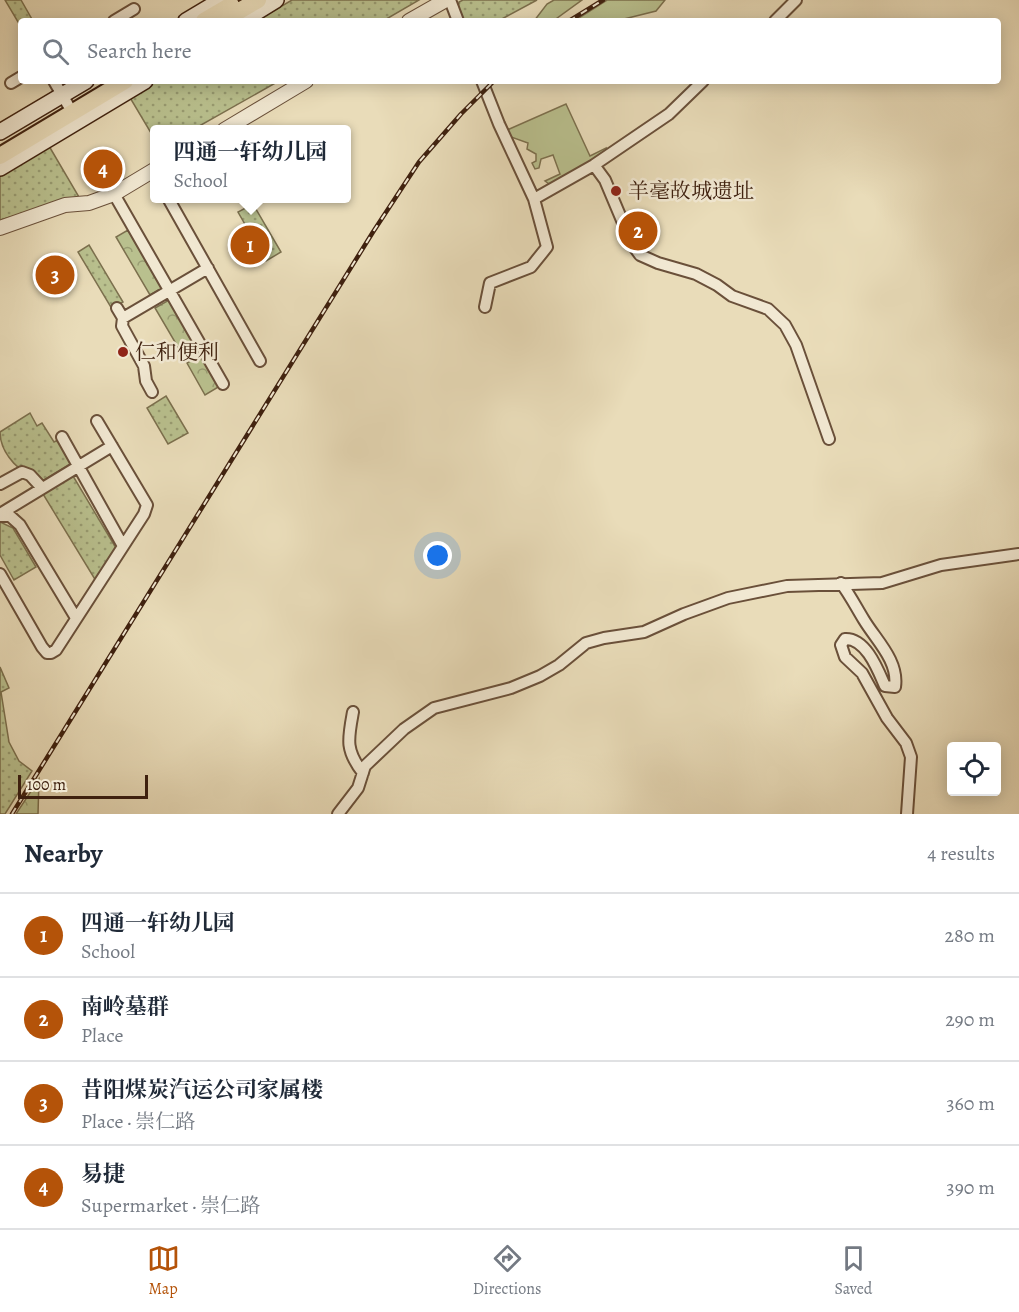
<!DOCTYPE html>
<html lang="en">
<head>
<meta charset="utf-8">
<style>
  :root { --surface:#fff; --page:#f2f2f3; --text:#1f2937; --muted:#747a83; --line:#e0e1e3; --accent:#b45309 }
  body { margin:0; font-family:Alegreya,"Noto Serif SC",serif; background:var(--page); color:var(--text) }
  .controls { position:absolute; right:18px; bottom:18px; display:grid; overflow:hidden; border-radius:6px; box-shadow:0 3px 15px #0003 }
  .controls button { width:54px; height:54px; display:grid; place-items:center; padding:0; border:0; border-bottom:2px solid var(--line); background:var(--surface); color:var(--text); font:30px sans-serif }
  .scale { position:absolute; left:18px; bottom:15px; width:130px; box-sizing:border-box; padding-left:6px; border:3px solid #3f210f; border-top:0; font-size:16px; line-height:21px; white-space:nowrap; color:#3f210f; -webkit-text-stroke:4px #f1e8d2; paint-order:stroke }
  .you { position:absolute; left:438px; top:556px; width:21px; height:21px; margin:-15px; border:4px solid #fff; border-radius:50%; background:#1a73e8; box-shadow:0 0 0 9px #1a73e833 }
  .badge { display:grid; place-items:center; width:39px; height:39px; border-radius:50%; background:var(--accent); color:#fff; font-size:20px; font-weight:700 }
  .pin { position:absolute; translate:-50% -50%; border:3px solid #fff; box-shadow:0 2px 6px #0006 }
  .popup { position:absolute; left:150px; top:125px; width:201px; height:78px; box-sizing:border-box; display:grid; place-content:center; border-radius:6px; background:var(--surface); filter:drop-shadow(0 2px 4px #0005); font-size:20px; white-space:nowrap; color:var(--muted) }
  .popup b { font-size:22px; color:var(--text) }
  .popup::after { content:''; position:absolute; left:50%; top:100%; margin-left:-12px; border:12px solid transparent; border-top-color:var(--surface) }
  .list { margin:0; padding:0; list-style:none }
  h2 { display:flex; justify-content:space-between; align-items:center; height:78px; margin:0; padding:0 24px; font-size:26px }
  h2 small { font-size:20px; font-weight:400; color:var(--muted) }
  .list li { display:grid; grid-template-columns:39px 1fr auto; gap:18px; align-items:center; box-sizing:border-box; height:84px; padding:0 24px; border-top:2px solid var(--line) }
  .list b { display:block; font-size:22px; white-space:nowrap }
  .list p { margin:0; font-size:20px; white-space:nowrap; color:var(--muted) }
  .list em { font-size:20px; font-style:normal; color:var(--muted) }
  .icon { flex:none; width:33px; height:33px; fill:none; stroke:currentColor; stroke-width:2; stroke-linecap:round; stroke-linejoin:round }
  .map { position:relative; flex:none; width:1019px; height:814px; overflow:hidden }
  .search { position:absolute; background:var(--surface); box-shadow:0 3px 15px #0003; left:18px; right:18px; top:18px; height:66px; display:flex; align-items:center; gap:15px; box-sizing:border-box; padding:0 21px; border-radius:6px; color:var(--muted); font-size:22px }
  .sheet { height:414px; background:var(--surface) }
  nav { display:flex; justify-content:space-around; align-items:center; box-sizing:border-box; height:84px; border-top:2px solid var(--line); background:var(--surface); font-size:16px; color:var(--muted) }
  nav a { display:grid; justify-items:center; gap:3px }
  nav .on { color:var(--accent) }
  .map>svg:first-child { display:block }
  .grass { fill:#b9c08e; stroke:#7c704e; stroke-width:1.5 }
  .forest { fill:url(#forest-crowns); stroke:#7c704e; stroke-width:1.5 }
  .park { fill:url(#park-dots); stroke:#7c704e; stroke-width:1.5 }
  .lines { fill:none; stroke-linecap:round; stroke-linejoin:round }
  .minor-casing { stroke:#6a503a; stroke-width:14 }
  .tertiary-casing { stroke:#6a503a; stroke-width:16 }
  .secondary-casing { stroke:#3f210f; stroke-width:18 }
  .primary-casing { stroke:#3f210f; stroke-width:20 }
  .minor { stroke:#f1e8d2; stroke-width:10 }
  .tertiary { stroke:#f1e8d2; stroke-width:14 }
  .secondary { stroke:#f1e8d2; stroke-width:15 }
  .primary { stroke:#e9dcb9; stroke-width:16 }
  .rail-casing { stroke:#3f210f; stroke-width:4.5 }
  .rail { stroke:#f1e8d2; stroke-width:2; stroke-dasharray:7; stroke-linecap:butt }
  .poi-dot { fill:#8f2418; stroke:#f1e8d2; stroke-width:2 }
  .labels { text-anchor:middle; stroke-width:5; stroke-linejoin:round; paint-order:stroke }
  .poi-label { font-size:21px; fill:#3f210f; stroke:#f1e8d2; text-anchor:start }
</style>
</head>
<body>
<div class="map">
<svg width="1019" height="814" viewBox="0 0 1019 814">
  <defs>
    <pattern id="forest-crowns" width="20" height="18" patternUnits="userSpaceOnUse" patternTransform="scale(1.5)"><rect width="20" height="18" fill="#b9c08e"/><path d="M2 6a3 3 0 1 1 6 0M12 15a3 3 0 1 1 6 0" fill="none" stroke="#989c72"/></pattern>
    <pattern id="park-dots" width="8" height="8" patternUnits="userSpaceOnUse" patternTransform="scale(1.5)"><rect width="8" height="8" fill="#b9c08e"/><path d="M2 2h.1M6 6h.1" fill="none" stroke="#989c72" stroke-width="1.8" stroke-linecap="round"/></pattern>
  </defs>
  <rect width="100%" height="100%" fill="#e9dcb9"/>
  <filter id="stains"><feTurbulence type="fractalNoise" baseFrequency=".00333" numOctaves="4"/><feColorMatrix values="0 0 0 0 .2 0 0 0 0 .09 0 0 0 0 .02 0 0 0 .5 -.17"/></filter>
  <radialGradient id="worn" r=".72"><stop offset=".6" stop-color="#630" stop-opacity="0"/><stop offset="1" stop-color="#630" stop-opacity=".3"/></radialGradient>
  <path class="grass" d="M554 0H582L553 21H534L547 4Z
    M607 0H665L656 11 616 21H574Z
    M566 104 590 156 606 148 605 154 552 186 545 181 560 174 553 155 541 159 539 168 535 169 532 163 536 161V154L527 149 528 143 511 137 507 130Z"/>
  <path class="forest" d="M128 230 162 288 150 295 116 237Z
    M169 300 196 346 182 354 155 308Z
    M201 355 220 386 205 395 187 363Z
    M39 779 38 814H16Z"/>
  <path class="park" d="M5 0H21L33 21H21V27Z
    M292 0H419L383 21H256Z
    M463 0H537L498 21H463L458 9 459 2Z
    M155 81H279L194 129 154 130V138L129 96Z
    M49 146 79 197 0 220V175Z
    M253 204 281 252 266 261 238 212Z
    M89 245 123 302 112 309 78 252Z
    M166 396 188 433 168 444 147 408Z
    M30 413 37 426 42 423 54 442 58 440 72 463 44 480C22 477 0 454 0 432Z
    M73 476 116 548 96 581 43 494Z
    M0 522 13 528 36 567 14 580 0 555Z
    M0 667 9 688 1 692 9 742 19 761 32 771 5 814H0Z"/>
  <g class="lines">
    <defs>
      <path id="minor" d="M450 0 458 21
        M114 21 134 9
        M775 21 796 0
        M54 81 68 105
        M482 81 499 124 534 199 547 247 531 267 490 283 485 307
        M11 83 21 77
        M594 165 605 180 632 244 640 255 658 263 696 274 717 285 732 296 768 309 785 325 796 345 829 439
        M114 194 223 384
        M168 198 260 361
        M534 199 594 165 669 114 703 81
        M117 308 123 318 122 326 144 366 146 381 152 392
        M123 318 208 268
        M62 437 123 546
        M0 484 22 472 30 475 42 488
        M0 514 112 446
        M0 516H10L20 525 76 618
        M0 574 42 647 47 653H51L56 650 144 514 147 505 97 421
        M841 583C850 595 856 607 864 620 876 640 899 661 895 687L885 686C878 670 866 638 845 639L841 645 845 657 862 673 887 718 906 743 911 757 907 814
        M353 712C348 739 345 750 363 773
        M338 814 358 788 365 766 404 729 434 708 511 688 540 676 559 665 586 643 604 638 644 632 684 614 728 598 787 586 882 583 941 565 1019 554"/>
      <path id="tertiary" d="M409 21 446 0
        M224 130 306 81
        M0 228 65 205 89 203 114 194 154 170"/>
      <path id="secondary" d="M186 21 221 0
        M242 21 276 0
        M0 132 86 81
        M0 168 145 81"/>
      <path id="primary" d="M204 21 231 5
        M222 21 258 0
        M0 156 125 81"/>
    </defs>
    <use href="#minor" class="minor-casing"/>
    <use href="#tertiary" class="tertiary-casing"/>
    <use href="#secondary" class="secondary-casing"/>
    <use href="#primary" class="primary-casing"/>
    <use href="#minor" class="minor"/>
    <use href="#tertiary" class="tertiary"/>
    <use href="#secondary" class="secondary"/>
    <use href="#primary" class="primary"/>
    <defs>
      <path id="rail" d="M569 21 603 0
        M12 814 373 232 419 162 461 114 494 81"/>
    </defs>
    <use href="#rail" class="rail-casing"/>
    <use href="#rail" class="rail"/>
  </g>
  <g class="poi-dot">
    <circle cx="616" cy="191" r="6"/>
    <circle cx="123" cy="352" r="6"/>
  </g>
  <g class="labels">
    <g class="poi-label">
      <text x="628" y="198">羊毫故城遗址</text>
      <text x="135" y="359">仁和便利</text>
    </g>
  </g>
  <rect width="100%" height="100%" filter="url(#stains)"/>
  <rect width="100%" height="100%" fill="url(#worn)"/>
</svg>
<div class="controls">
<button><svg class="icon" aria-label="locate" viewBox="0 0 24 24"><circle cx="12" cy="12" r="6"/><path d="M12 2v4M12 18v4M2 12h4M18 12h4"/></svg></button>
</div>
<div class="scale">100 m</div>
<div class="you"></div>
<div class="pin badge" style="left:250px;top:245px">1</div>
<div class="popup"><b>四通一轩幼儿园</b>School</div>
<div class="pin badge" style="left:638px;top:231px">2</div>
<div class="pin badge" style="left:55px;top:275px">3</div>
<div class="pin badge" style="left:103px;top:169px">4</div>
<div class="search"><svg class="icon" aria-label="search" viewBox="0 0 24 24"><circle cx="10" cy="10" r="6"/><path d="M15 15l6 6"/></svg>Search here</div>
</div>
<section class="sheet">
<h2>Nearby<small>4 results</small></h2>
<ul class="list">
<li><span class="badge">1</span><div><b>四通一轩幼儿园</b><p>School</p></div><em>280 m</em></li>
<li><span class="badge">2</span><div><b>南岭墓群</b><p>Place</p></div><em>290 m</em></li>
<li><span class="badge">3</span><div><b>昔阳煤炭汽运公司家属楼</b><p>Place · 崇仁路</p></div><em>360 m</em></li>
<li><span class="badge">4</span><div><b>易捷</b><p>Supermarket · 崇仁路</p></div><em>390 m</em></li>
</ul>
</section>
<nav>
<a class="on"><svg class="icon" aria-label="map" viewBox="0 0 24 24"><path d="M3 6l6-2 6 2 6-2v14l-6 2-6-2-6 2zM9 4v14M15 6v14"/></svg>Map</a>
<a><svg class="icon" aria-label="directions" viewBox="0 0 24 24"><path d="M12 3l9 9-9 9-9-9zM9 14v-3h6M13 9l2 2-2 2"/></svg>Directions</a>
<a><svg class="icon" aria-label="saved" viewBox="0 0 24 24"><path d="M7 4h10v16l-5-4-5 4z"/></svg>Saved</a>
</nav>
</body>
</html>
